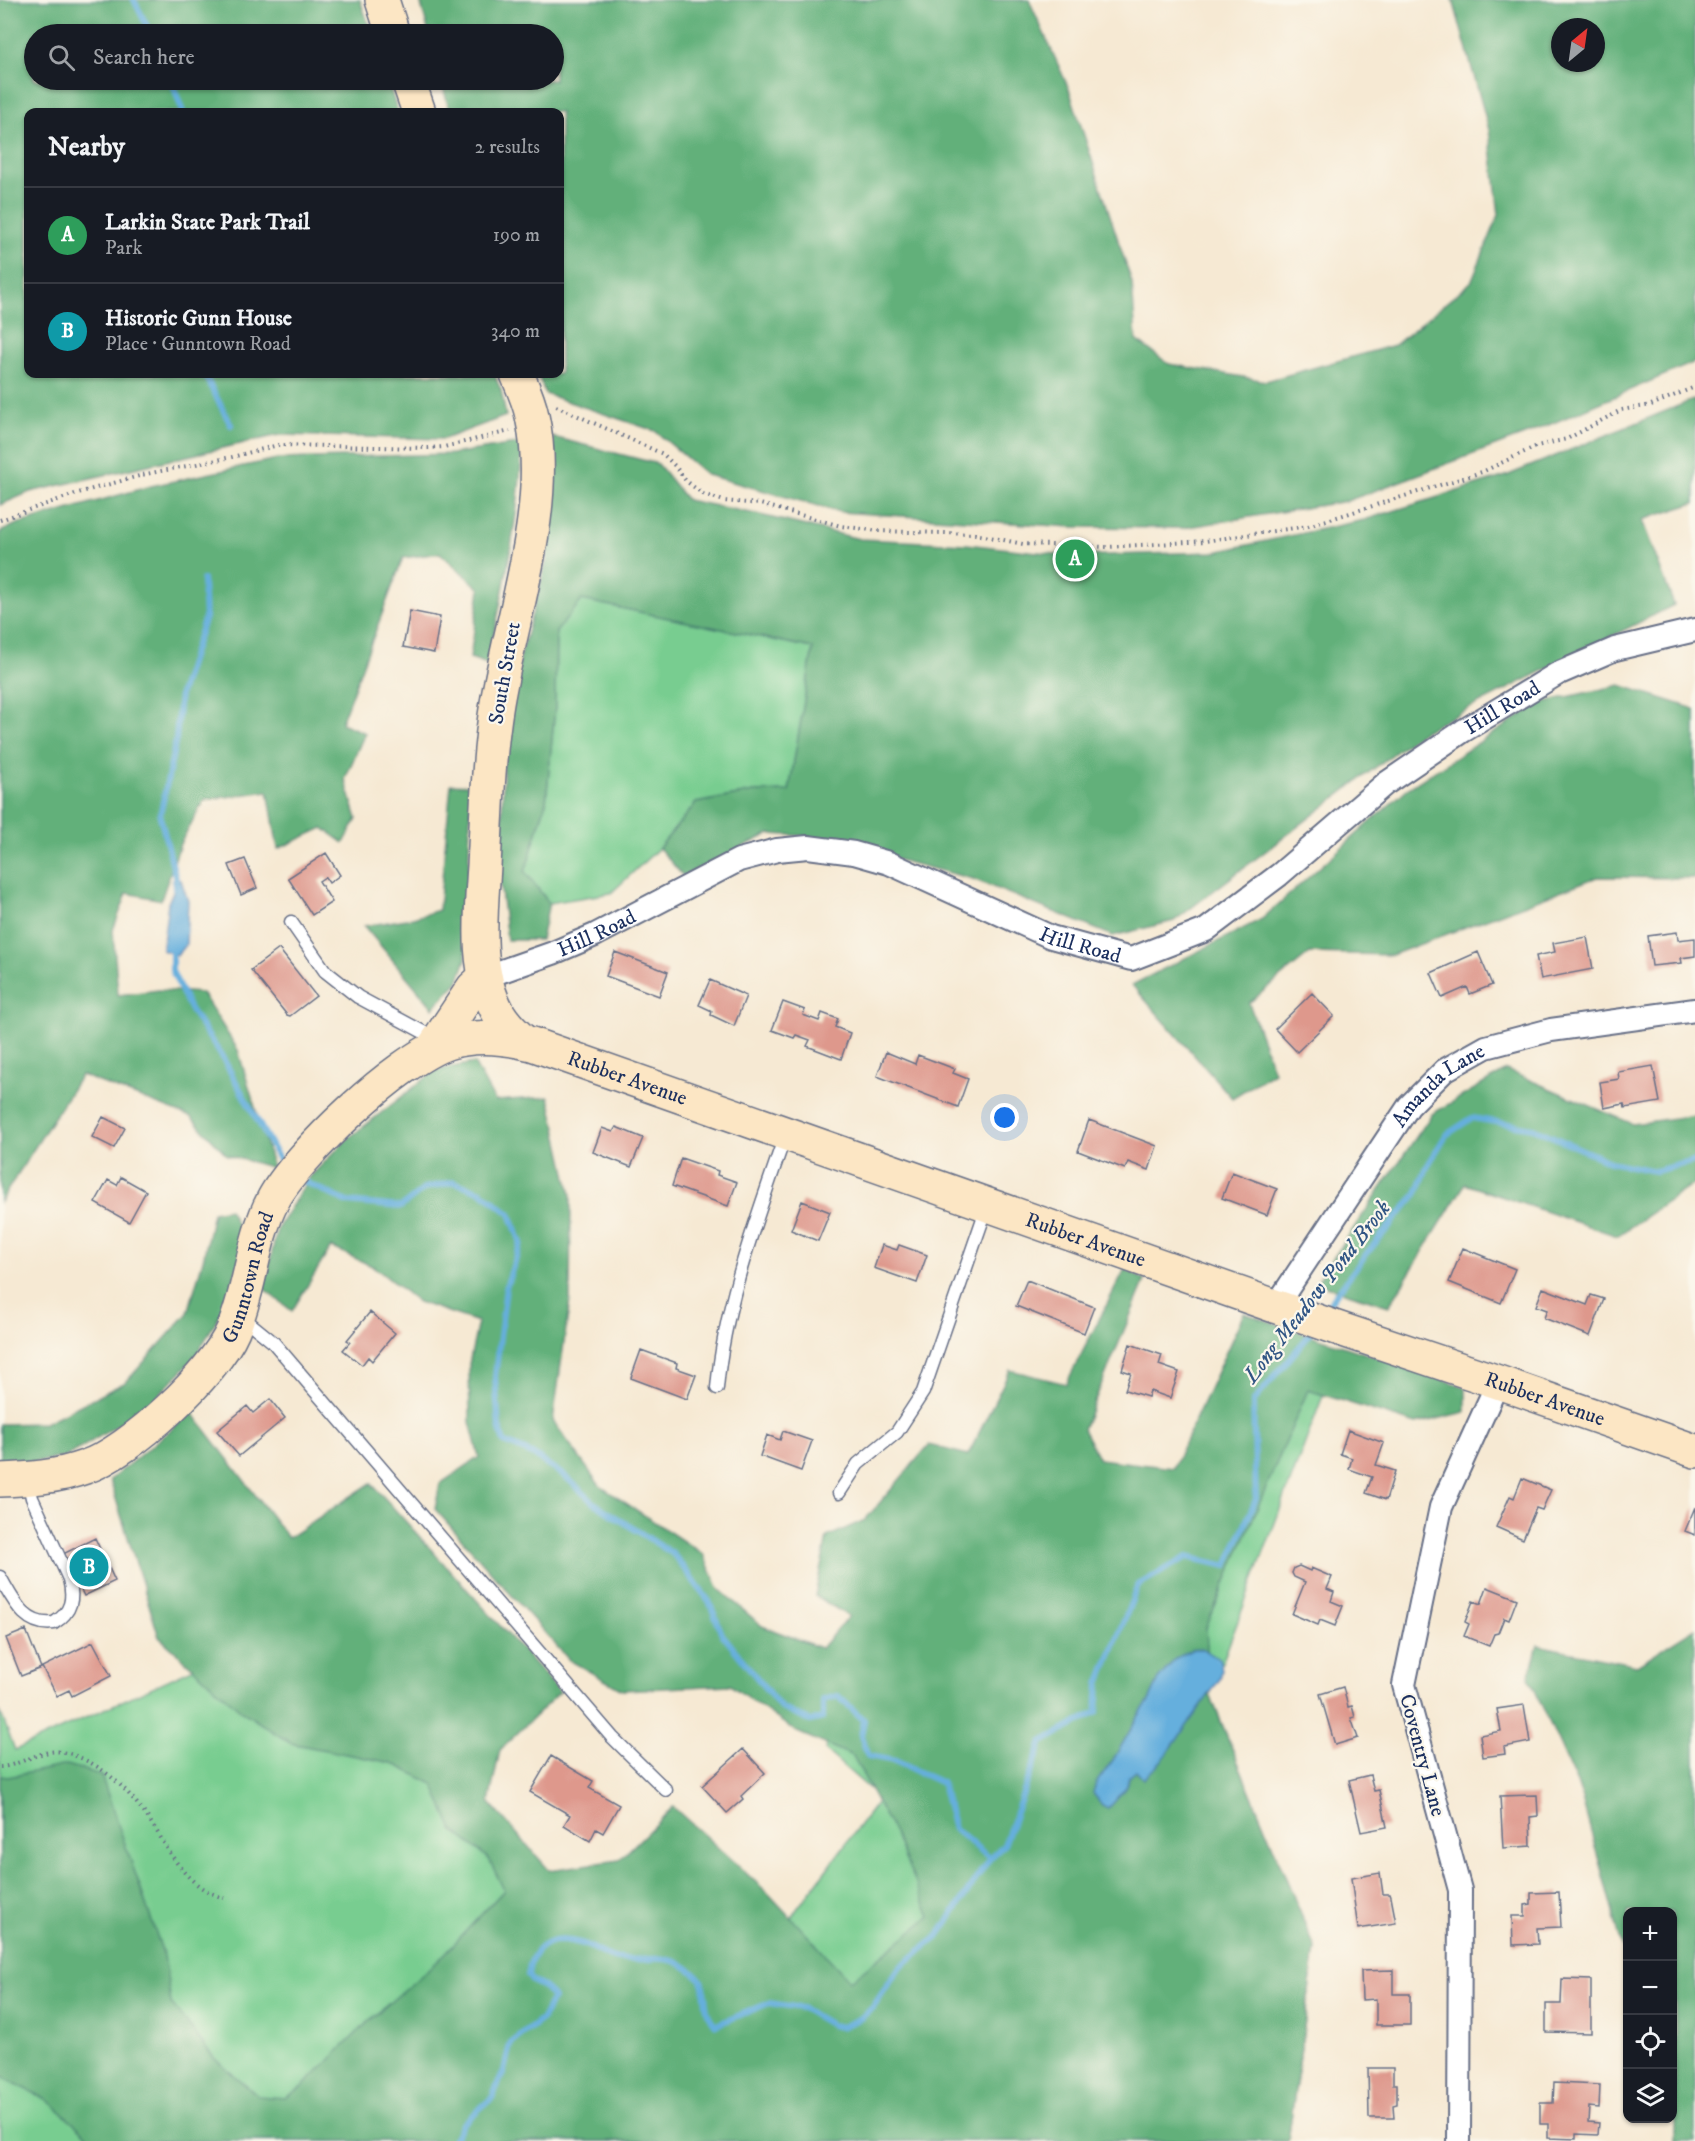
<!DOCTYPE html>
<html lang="en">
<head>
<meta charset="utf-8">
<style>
  :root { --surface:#171b24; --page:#242831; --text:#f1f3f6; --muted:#9ea1a6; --line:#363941; --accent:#b45309 }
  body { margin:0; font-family:"IM FELL DW Pica",serif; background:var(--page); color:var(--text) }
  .controls { position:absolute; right:18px; bottom:18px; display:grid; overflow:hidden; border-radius:12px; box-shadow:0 2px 4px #0004 }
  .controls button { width:54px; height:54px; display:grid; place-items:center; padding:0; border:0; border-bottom:2px solid var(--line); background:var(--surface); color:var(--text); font:30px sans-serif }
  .compass { position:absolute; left:1551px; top:18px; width:54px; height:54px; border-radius:50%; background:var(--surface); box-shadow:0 2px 4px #0004; rotate:29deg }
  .you { position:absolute; left:1005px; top:1118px; width:21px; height:21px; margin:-15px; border:4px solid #fff; border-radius:50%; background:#1a73e8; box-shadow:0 0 0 9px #1a73e833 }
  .badge { display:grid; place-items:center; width:39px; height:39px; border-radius:50%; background:var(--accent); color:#fff; font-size:20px; font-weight:700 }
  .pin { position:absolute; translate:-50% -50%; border:3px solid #fff; box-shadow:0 2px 6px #0006 }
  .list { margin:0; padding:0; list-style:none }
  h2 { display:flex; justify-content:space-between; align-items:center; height:78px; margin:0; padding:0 24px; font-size:26px }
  h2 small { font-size:20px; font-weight:400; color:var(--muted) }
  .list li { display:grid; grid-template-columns:39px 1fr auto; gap:18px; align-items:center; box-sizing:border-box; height:96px; padding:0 24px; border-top:2px solid var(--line) }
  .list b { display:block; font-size:22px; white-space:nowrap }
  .list p { margin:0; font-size:20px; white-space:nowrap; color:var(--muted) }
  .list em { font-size:20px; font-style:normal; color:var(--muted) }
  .icon { flex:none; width:33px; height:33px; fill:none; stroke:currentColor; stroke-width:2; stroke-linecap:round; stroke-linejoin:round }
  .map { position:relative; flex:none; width:1695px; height:2141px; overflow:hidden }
  .search { position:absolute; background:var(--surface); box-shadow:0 2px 4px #0004; left:24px; top:24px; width:540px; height:66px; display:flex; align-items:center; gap:15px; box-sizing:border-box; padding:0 21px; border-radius:33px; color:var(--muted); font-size:22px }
  .panel { position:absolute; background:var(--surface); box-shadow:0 2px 4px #0004; left:24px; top:108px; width:540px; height:270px; border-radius:12px }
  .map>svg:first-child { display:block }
  .green { fill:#78cd90; stroke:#4a7e77; stroke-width:1.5 }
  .forest { fill:#62b07a; stroke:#3e706c; stroke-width:1.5; fill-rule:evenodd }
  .water { fill:#65afdd; stroke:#406f9e; stroke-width:1.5 }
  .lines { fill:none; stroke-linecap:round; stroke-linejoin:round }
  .stream { stroke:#65afdd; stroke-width:6 }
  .building { fill:#de988c }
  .lane-casing { stroke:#687087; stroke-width:15 }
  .street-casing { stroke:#687087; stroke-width:26 }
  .secondary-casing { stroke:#687087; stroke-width:36 }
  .path { stroke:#687087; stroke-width:4; stroke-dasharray:1.5 4.5; stroke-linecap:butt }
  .lane { stroke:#fff; stroke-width:12 }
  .street { stroke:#fff; stroke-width:22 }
  .secondary { stroke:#fce6c4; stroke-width:33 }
  .labels { text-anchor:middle; stroke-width:4.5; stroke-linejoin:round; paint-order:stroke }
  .street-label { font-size:21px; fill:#1b2f5e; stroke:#fbf7ec }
  .water-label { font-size:22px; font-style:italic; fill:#315584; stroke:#fbf7ec }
</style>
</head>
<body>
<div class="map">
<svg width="1695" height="2141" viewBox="0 0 1695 2141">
  <rect width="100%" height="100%" fill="#fbf7ec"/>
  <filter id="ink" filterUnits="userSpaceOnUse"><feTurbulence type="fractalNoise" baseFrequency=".0167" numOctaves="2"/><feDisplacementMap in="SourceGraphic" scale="12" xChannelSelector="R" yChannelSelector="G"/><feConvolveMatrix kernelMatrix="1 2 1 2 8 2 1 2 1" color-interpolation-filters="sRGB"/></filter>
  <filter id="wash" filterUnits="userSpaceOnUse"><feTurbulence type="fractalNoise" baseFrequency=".008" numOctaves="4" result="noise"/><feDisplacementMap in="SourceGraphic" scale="24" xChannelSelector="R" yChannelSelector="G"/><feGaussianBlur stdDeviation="1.35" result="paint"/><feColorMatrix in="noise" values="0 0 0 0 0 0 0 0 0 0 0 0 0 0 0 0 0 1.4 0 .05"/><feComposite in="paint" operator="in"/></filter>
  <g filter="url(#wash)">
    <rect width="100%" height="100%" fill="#f6e9d3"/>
    <path class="green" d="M582 600 813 648 789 791 754 792 696 803 659 848 611 893 549 903 525 872 546 802 555 707 556 631Z
      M1244 1313 1341 1348 1210 1695 1315 1948 1288 2141H0V1711L15 1750 308 1616 690 2052 880 1798 825 1750 918 1478 1129 1565Z"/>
    <path class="forest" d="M0 0H360L372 34H34V80H387L398 112H28V374H494L501 390 506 416 444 439 279 435 30 492 0 505Z
      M420 0H1029L1069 89 1132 283 1136 340 1169 364 1266 381 1395 345 1471 282 1499 215 1489 130 1453 0H1695V362L1530 433 1347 501 1183 528 1072 527 840 512 707 475 655 431 545 394 538 374H560V112H450L441 80H554V34H429ZM1560 27H1596V63H1560Z
      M1695 399V503L1642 520 1674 605 1422 732 1174 921 1113 936 973 879 805 836 769 834 683 876 659 848 696 803 754 792 789 791 813 648 582 600 556 632 555 707 546 802 525 872 549 903 541 940H507L500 882 504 749 521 654 547 560 555 481 553 437 658 464 687 500 756 514 860 539 966 544 1074 556 1215 552 1364 520 1506 476Z
      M522 443C520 518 503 590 488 664L470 658 480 589 440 553 403 558 341 723 365 733 345 779 357 819 344 843 323 828 278 849 268 791 204 800 180 844 161 900 127 893 113 930 118 995 159 990 202 993 238 1050 273 1168 227 1155 191 1117 81 1075 0 1202V532L17 524 151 486 277 459 452 454Z
      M1620 685 1695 709V878L1597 877 1392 955 1310 953 1249 1003 1274 1072 1232 1098 1132 985 1262 919 1407 789 1540 703Z
      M451 784 471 785 466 959 458 982 433 1008 364 926 413 918 439 910Z
      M474 1063 495 1101 549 1097 571 1195 570 1300 553 1421 600 1486 703 1554 719 1589 762 1626 821 1648 849 1616 815 1596 827 1537 865 1520 929 1445 968 1455 1010 1370 1066 1384 1125 1269 1145 1280 1083 1429 1099 1459 1173 1468 1244 1313 1466 1387V1412L1416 1424 1308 1390 1206 1628 1210 1695 1315 1948 1288 2141H95L46 2099 0 2076V1776L8 1777 67 1765 101 1775 164 1956 171 2003 215 2059 258 2096 285 2098 302 2087 373 2017 438 1961 504 1890 489 1859 453 1830 433 1784 392 1763 290 1743 240 1710 159 1637 110 1480 192 1412 288 1538 371 1483 560 1692 500 1750 489 1802 549 1870 619 1860 673 1807 768 1893 850 1981 930 1916 893 1831 853 1756 795 1731 730 1685 622 1690 569 1660 435 1509 440 1484 479 1457 470 1422 469 1364 478 1322 418 1302 374 1267 331 1247 292 1311 264 1289 277 1229 309 1178 345 1141 436 1070Z
      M1506 1070 1633 1124 1695 1115V1183L1617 1236 1465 1184 1389 1306 1316 1283 1432 1114Z
      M229 1209 244 1239 229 1298 196 1356 146 1408 66 1457 33 1462 0 1463V1424L45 1423 126 1382 188 1313 204 1256 213 1212Z
      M1695 1628V2141H1675V1996L1672 1993V1912H1628L1627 1953 1623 1949 1579 1788 1529 1677 1538 1645 1637 1665Z"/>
    <path class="water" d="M181 880 188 901 186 944 177 955 162 950 168 903 174 889 173 881Z
      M1193 1649H1203L1219 1659 1222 1669 1220 1679 1164 1758 1143 1779 1136 1771 1129 1777 1127 1786 1108 1808 1102 1805 1093 1793 1096 1783 1113 1760 1142 1710 1149 1701 1160 1677 1176 1658Z"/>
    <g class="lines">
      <path class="stream" d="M134 0 151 34
        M171 80 183 112
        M204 374 231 425
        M175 888 176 879 160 816 176 739 180 694 205 617 203 580
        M172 946V971L190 1009 221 1055 281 1163 285 1166
        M299 1179 347 1202 401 1207 425 1188 454 1182 482 1192 510 1214 521 1243 506 1287 495 1377 499 1427 504 1442 532 1454 566 1477 594 1503 673 1554 709 1601 722 1634 781 1708 810 1721 823 1718V1700L838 1696 864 1720 861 1736 868 1756 895 1761 942 1783 954 1829 990 1858
        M1322 1313 1367 1253 1417 1193 1428 1165 1446 1135 1472 1118 1533 1128 1610 1162 1655 1171 1695 1161
        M453 2141 462 2124 492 2098 504 2071 510 2044 542 2019 553 1998 544 1987 532 1981 528 1976C531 1945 552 1935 580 1943 592 1946 602 1955 614 1958 637 1964 663 1951 686 1967 690 1970 697 1974 700 1979 709 1993 701 2013 716 2025L769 2003 802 2008 831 2025 841 2027 861 2018 873 2007 899 1968 939 1935 990 1858 1004 1845 1042 1742 1097 1712 1099 1684 1138 1585 1187 1557 1227 1566 1256 1499 1253 1402 1306 1339 1312 1329"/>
    </g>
    <g id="blocks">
      <path class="building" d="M410 611 440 617 434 653 403 647Z
        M326 853 340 875 329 883 325 877 319 881 332 902 312 915 288 878Z
        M245 859 257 888 241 895 229 865Z
        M1677 932 1678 940 1695 938V956L1681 958 1682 963 1652 966 1648 936Z
        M1587 937 1593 969 1541 979 1536 956 1555 952 1553 943Z
        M279 949 316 996 290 1016 287 1015 251 970Z
        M615 952 668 972 659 996 606 976Z
        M1478 952 1492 985 1470 994 1467 987 1442 998 1431 973Z
        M710 980 746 996 734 1026 711 1015 712 1011 699 1005Z
        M1312 993 1334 1016 1297 1052 1275 1029Z
        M783 1002 805 1010 803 1015 819 1021 822 1013 838 1019 835 1027 850 1033 841 1059 807 1046 810 1040 796 1035 794 1038 772 1030Z
        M886 1052 915 1064 918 1055 955 1069 953 1073 968 1079 958 1107 877 1076Z
        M1653 1066 1660 1102 1625 1108 1624 1104 1604 1108 1600 1082 1619 1079 1618 1072Z
        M103 1117 125 1128 114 1148 92 1137Z
        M1089 1120 1157 1146 1149 1170 1128 1162 1125 1169 1078 1151Z
        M616 1127 643 1138 631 1167 593 1152 602 1128 613 1132Z
        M681 1158 718 1171 717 1175 737 1182 728 1206 672 1186Z
        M1232 1172 1277 1189 1267 1215 1222 1198Z
        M121 1177 146 1191 129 1222 95 1203 108 1180 117 1185Z
        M802 1201 830 1212 818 1241 791 1230Z
        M882 1245 897 1250 899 1245 927 1255 917 1283 874 1268Z
        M1463 1248 1515 1269 1501 1303 1449 1282Z
        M1027 1280 1094 1307 1084 1333 1016 1306Z
        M1543 1288 1587 1305 1591 1295 1604 1299 1590 1336 1544 1318 1547 1310 1536 1306Z
        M370 1312 395 1333 372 1361 368 1357 362 1365 343 1350 350 1342 347 1340Z
        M1130 1344 1162 1355 1159 1365 1179 1372 1170 1398 1150 1391 1148 1397 1125 1390 1131 1373 1122 1370Z
        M641 1350 677 1363 676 1368 696 1375 687 1399 631 1378Z
        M270 1399 285 1418 239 1456 217 1431 247 1406 253 1413Z
        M1348 1430 1384 1443 1376 1465 1395 1471 1386 1500 1366 1493 1372 1477 1349 1469 1352 1458 1340 1454Z
        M783 1431 812 1441 801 1471 760 1456 767 1435 780 1440Z
        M1522 1478 1551 1490 1542 1510 1536 1508 1523 1539 1496 1527 1510 1496 1514 1498Z
        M1695 1507V1535L1685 1531Z
        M95 1538 115 1581 84 1596 63 1554Z
        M1299 1566 1310 1571 1311 1568 1332 1577 1327 1589 1334 1592 1331 1601 1343 1606 1335 1626 1320 1620 1318 1625 1292 1614 1305 1582 1294 1577 1292 1573 1294 1568Z
        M1487 1587 1517 1599 1509 1620 1504 1618 1498 1633 1494 1634 1489 1646 1464 1636 1469 1624 1465 1622 1473 1601 1481 1604Z
        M26 1630 41 1668 21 1676 6 1638Z
        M93 1642 111 1676 72 1696 69 1690 57 1696 42 1667Z
        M1343 1687 1348 1707 1352 1706 1355 1717 1351 1718 1358 1738 1335 1745 1320 1694Z
        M1524 1705 1530 1742 1504 1747 1505 1754 1483 1757 1480 1735 1501 1731 1497 1709Z
        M743 1749 765 1773 741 1796 743 1799 727 1813 702 1786Z
        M551 1756 593 1781 589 1788 619 1805 603 1833 596 1829 590 1841 564 1825 570 1815 530 1792Z
        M1370 1775 1374 1791 1379 1790 1387 1827 1361 1832 1349 1780Z
        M1537 1795 1538 1816 1530 1817 1531 1846 1503 1848 1500 1796Z
        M1380 1873 1383 1894H1390L1391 1897 1396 1923 1358 1929 1351 1878Z
        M1559 1892 1561 1927 1537 1928 1538 1944 1513 1945 1512 1916H1525V1905L1531 1904V1893Z
        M1393 1970V1994H1410V2025H1376V1999L1362 2000 1361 1971Z
        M1562 1979 1591 1980V2033L1546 2032V2004H1561Z
        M1368 2068H1393V2084H1397V2104L1393 2105 1394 2118H1369Z
        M1554 2083 1600 2085 1599 2108 1589 2107 1588 2122 1599 2123 1598 2135 1576 2134V2139L1548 2138V2124H1540V2103H1553Z"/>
    </g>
  </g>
  <g filter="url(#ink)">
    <use href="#blocks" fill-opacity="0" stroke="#687087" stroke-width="1.5"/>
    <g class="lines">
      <defs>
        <path id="lane" d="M291 922 325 971 358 997 425 1033 431 1044
          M241 1316 273 1342 612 1737 666 1790
          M717 1388C725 1301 757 1218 785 1136
          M839 1493 858 1464 897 1432 923 1392 987 1207
          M0 1577C13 1599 24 1627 54 1623 72 1612 74 1598 69 1579L32 1498 28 1480"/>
        <g id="street">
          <path id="s1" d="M485 977 553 953 595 935 739 860 777 850 808 847 854 853 889 863 1051 937 1131 959 1206 930 1279 875 1385 784 1463 731 1557 674 1615 649 1695 630"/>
          <path id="s2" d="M1276 1306 1409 1106 1445 1070 1486 1047 1551 1030 1695 1010"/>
          <path d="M1459 2141 1460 1890 1404 1685 1441 1507 1498 1382"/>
        </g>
        <g id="secondary">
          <path d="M382 0 393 34"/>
          <path d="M408 80 419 112"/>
          <path d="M517 374C523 388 529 401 532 416 552 505 512 614 497 703 488 757 487 812 484 866 481 914 474 970 499 1014 505 1024 514 1033 523 1041"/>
          <path d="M433 1048 473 988 485 977"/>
          <path id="s3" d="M0 1480C28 1479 58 1477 85 1467 130 1452 214 1374 233 1330 251 1288 252 1240 273 1200 297 1155 399 1059 447 1043 475 1034 504 1037 532 1044L1337 1328 1498 1382 1695 1451"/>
        </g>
      </defs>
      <use href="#lane" class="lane-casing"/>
      <use href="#street" class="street-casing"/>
      <use href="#secondary" class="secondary-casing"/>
      <path class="path" d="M556 406 663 454 675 466 686 481 703 494 724 501 760 504 841 526 878 531 975 534 1023 544 1108 547 1205 541 1308 526 1482 472 1537 446 1567 439 1621 410 1651 405 1695 387
        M0 520 78 493 146 474 232 457 278 445 428 448 444 447 510 431
        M0 1767C20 1766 42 1748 62 1752 95 1759 122 1783 142 1810 169 1844 178 1884 224 1898"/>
      <use href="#lane" class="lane"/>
      <use href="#street" class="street"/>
      <use href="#secondary" class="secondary"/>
    </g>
  </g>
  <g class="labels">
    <g class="street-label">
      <text transform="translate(504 673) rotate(-80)" y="7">South Street</text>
      <text dy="7" stroke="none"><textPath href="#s1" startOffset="1146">Hill Road</textPath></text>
      <text dy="7" stroke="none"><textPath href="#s1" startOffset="120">Hill Road</textPath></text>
      <text dy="7" stroke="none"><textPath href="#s1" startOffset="642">Hill Road</textPath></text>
      <text dy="7" stroke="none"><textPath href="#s3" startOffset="852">Rubber Avenue</textPath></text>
      <text dy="7" stroke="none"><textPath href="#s2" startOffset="276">Amanda Lane</textPath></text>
      <text dy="7" stroke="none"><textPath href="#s3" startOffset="1338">Rubber Avenue</textPath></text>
      <text dy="7" stroke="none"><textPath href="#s3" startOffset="346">Gunntown Road</textPath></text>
      <text dy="7" stroke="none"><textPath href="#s3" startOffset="1824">Rubber Avenue</textPath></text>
      <text transform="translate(1423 1755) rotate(75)" y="7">Coventry Lane</text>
    </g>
    <g class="water-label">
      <text transform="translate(1316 1291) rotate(-52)" y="8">Long Meadow Pond Brook</text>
    </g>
  </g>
</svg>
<div class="controls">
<button>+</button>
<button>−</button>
<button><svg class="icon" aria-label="locate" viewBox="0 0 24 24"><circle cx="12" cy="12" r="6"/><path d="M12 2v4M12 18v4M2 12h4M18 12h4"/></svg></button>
<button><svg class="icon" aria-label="layers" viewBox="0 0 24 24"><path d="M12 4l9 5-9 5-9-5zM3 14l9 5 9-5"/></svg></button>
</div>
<svg class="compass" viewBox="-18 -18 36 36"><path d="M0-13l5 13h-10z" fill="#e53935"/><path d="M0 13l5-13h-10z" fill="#9ea1a6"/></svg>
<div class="you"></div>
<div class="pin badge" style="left:1075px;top:559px;background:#2e9e5b">A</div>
<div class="pin badge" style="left:89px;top:1567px;background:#0f9aa8">B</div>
<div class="search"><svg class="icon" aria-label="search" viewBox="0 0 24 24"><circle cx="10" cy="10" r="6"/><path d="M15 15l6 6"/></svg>Search here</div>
<section class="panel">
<h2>Nearby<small>2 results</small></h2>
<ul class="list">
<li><span class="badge" style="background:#2e9e5b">A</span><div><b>Larkin State Park Trail</b><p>Park</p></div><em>190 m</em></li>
<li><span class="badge" style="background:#0f9aa8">B</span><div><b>Historic Gunn House</b><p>Place · Gunntown Road</p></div><em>340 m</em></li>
</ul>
</section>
</div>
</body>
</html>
